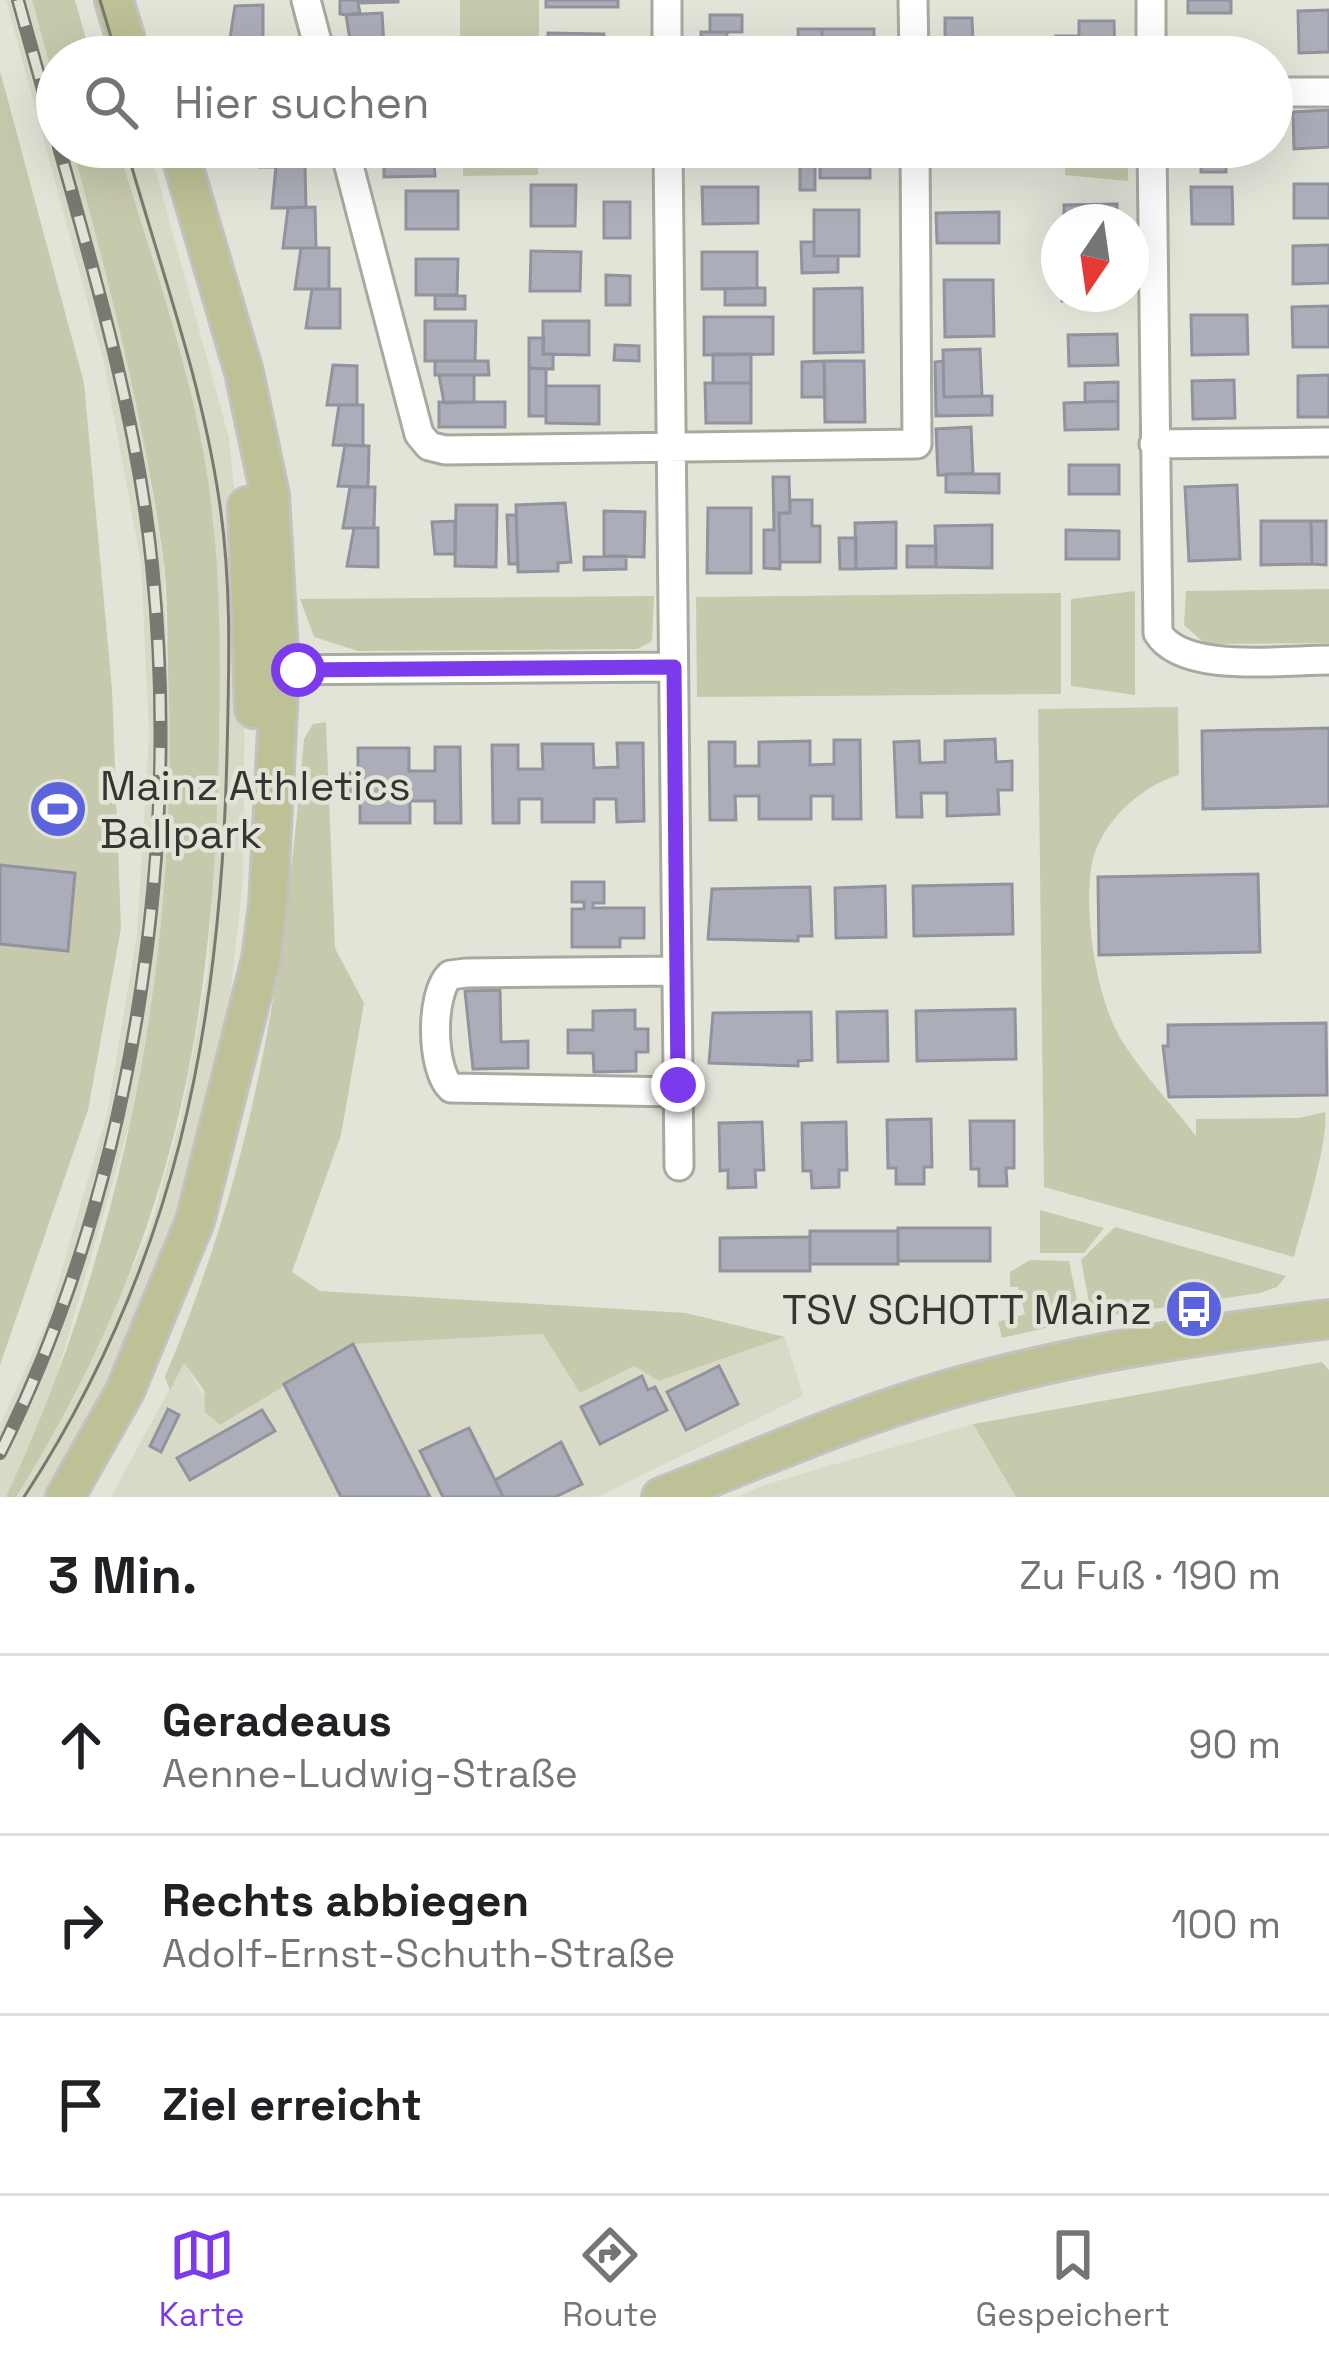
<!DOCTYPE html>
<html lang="de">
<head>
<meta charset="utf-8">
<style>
  :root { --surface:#fff; --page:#f6f6f6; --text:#202124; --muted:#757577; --line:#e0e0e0; --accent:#7c3aed }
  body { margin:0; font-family:"Space Grotesk",sans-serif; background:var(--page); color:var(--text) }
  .compass { position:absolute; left:1041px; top:204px; width:108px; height:108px; border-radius:50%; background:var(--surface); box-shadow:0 12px 48px #0002; rotate:193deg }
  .stop { position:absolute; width:36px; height:36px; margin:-27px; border:9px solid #7c3aed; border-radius:50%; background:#fff }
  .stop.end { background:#7c3aed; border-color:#fff; box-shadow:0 3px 12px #0008 }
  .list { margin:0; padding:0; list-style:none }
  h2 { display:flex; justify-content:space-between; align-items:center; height:156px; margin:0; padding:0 48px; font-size:51px }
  h2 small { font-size:39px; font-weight:400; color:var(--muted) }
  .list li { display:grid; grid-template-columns:78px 1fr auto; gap:36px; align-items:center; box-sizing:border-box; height:180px; padding:0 48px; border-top:3px solid var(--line) }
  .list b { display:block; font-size:45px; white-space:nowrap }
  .list p { margin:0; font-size:39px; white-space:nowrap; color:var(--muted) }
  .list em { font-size:39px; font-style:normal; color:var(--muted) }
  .icon { flex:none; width:66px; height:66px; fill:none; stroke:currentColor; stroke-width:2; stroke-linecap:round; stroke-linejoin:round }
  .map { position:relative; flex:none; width:1329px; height:1497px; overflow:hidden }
  .search { position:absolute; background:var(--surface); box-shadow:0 12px 48px #0002; left:36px; right:36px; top:36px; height:132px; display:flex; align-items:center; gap:30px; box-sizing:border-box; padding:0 42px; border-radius:66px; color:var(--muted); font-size:45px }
  .sheet { height:696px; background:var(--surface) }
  nav { display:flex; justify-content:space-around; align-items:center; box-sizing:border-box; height:168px; border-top:3px solid var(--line); background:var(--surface); font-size:33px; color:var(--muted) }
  nav a { display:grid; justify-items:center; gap:6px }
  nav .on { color:var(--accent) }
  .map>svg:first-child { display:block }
  .built { fill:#d8dac7 }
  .green { fill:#c7c9ad }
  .building { fill:#abadb8; stroke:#91939e; stroke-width:3 }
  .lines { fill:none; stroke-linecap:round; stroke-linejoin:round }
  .minor-casing { stroke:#a9aa9f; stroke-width:33 }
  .major-casing { stroke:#c2c2c1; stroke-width:42 }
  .minor { stroke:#fff; stroke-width:27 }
  .major { stroke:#bec095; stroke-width:36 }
  .tram { stroke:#797972; stroke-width:3 }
  .rail-casing { stroke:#797972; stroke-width:14 }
  .rail { stroke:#e3e4d8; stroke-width:9; stroke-dasharray:27; stroke-linecap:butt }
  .route { stroke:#7c3aed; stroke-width:15 }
  .labels { text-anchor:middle; stroke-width:9; stroke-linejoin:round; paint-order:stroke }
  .poi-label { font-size:42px; fill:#353531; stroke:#e3e4d8; text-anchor:start }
</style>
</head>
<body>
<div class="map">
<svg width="1329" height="1497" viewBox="0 0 1329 1497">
  <rect width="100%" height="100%" fill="#e3e4d8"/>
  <path class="built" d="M6 0H32L57 92V147H72L131 360 163 561 173 797 160 960 131 1119 47 1409 6 1497H0V1425L46 1324 107 1114 137 935 149 735 141 563 104 363Z
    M118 147H149L229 438 246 605 243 878 229 1008 209 1120 184 1210 121 1370 50 1497H16L92 1358 149 1232 181 1117 208 972 220 713 214 520 189 387Z
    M544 1334 581 1393 634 1366 659 1381 785 1337 803 1396 598 1497H111L184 1362 220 1424 353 1344Z
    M973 1424 1016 1497H736L767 1484Z"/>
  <path class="green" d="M32 0H75L91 57H57V92Z
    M460 0H539V57H460Z
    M0 71 84 383 112 689 121 928 88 1110 0 1365Z
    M72 147H118C147 245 183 344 202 445 221 543 221 645 219 744 214 1034 171 1247 16 1497H6C124 1244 180 953 168 674 167 635 168 594 163 556 143 415 110 284 72 147Z
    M463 147H538V175L463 176Z
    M1066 147H1128V181L1065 175Z
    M1329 589V643L1216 644 1203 642 1184 625 1186 591Z
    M1135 591V695L1071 686V599Z
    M1061 593V694L697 697 696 597Z
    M654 596 652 641 638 649 358 651 314 637 300 599Z
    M1178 707 1179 775C1142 785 1100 823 1092 863 1083 912 1096 999 1122 1041 1143 1074 1172 1105 1196 1136V1119L1299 1118 1325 1112C1329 1140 1303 1224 1294 1257L1044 1187 1038 709Z
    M326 722 335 948 364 1003 341 1135 292 1272 320 1291 686 1313 785 1337 659 1381 634 1366 580 1393 543 1334 353 1344 220 1425 205 1412 204 1390 184 1363 170 1390 165 1377C256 1159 284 973 304 739L313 724Z
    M1040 1210 1104 1228 1084 1253H1040Z
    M1115 1227 1286 1276 1277 1287 1260 1293 1092 1318 1081 1260Z
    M1030 1260 1069 1261 1081 1320 1002 1338 998 1322 1025 1314 1018 1287H1010V1272Z
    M1322 1362 1329 1370V1497H1016L973 1424Z"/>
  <path class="building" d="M340 0H398V2L358 3 360 13 346 15 340 14Z
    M546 0H618V7H546Z
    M1188 0H1231V13H1188Z
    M263 5V44L229 45 235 6Z
    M1329 10V52L1299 53 1298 11Z
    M382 13 384 47 351 46 346 15Z
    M710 15H742V32H710Z
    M945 18H972L973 45H945Z
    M1079 21H1114L1115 57H1057L1056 36H1079Z
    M798 29H822V57H799Z
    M822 29H874V57H822Z
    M701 32H727L726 52H777V57H701Z
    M548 33 604 34V57H548Z
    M1246 42 1247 57H1191L1190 43Z
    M935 45H993V57H935Z
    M340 46 432 47 431 57H340Z
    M1329 110V147L1294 149 1293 112Z
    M259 147H294V166L259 167Z
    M377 147H418V161L377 162Z
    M559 147H620L619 161 559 158Z
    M699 147H751L752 159H699Z
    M820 147H870V178H820Z
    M934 147H993V164H934Z
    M1201 150H1226V172H1201Z
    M800 158H815V190H800Z
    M434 161 435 176 384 177V162Z
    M276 166H305L306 207 272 208Z
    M1294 184H1329V218H1294Z
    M531 185H576L575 226H531Z
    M702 187H758V223L703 224Z
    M1191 187H1232L1233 224H1192Z
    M406 191H458V229H406Z
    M604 202H630V238H604Z
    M1117 204V222H1064V205Z
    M315 207 316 248H283L288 208Z
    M814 210H859V256H814Z
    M999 212V243H937L936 213Z
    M801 242H814V256H838V272L802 273Z
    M1329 245V283L1293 284V246Z
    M301 248H329V289H295Z
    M531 251 581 252 580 291H530Z
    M702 252H757V288L702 289Z
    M416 259H458L457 295H416Z
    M606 275 630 276V305H606Z
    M944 280H993L994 336 945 337Z
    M757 288H765V305H725V289Z
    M862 288 863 352 814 353V289Z
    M312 289H340V328H306Z
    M1062 294H1121V301H1062Z
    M435 295 465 296V309H435Z
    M1329 306V347H1293L1292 307Z
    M1191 315H1247L1248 354 1192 355Z
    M704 317H773V354L704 355Z
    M425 321H476L475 361H425Z
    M543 321H589V355L543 354Z
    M1117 334 1118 365 1069 366 1068 335Z
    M529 338H544L543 354H553V369L529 368Z
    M615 345 639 346V361L614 360Z
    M980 349 982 396 944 397 943 350Z
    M713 354H751V383H713Z
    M435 361H488L489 375H435Z
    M824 361 825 397H802V362Z
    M824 361H864L865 422H825Z
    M943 361 944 397 992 396V415L936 416 935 362Z
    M333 365 357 366V405H327Z
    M529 368 546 369V416H529Z
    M439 375H474V402L444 403Z
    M1329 375V417H1298V376Z
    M1234 380 1235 418 1193 419 1192 381Z
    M1118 382V401L1085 402V383Z
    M705 383H751V423H706Z
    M546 386H599V424L546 423Z
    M1118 401V429L1065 430 1064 403Z
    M439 402H505V427H439Z
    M339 405H363V446L333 445Z
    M971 427 973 473 938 475 936 429Z
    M345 445 369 446 368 487 338 486Z
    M1069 465H1119V494H1069Z
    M946 474H999V493L946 492Z
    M773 477H789L790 513H779L780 569 764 568V530H774Z
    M1237 485 1240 559 1189 561 1185 487Z
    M350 487H375L374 528H343Z
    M790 500H812V526H820V562H780L779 513H790Z
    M565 503 571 562 558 563V571L518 572 516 505Z
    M456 505H497L496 567 455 566Z
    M708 508H751V573H707Z
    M604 511 645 512 644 557 604 556Z
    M507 515H516L518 564H509Z
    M455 521V554H435L432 522Z
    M1261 521H1311L1312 564 1261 565Z
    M1311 521H1326V565L1312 564Z
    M896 522V568L856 569 855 523Z
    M992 525V568L936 567 935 526Z
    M354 528H378V567L347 566Z
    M1066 530 1119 531V559H1066Z
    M839 538H856V569H840Z
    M907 546H936V567H907Z
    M626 556V569L584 570V557Z
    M1329 728V806L1203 809 1202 731Z
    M995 739 996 762 1012 761V790H998L999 814 947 816V793H921L922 817H897L894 742 919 741 920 763 945 762V741Z
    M834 740H860L861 819H833V796H811V819H759V796H735L736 820H710L709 742H735V766H759V742L810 741V765L834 764Z
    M617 743H643L644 821 617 822 616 799H594V822H542V799H519V823H493L492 745H518V769H543L542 744H593L594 768 618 767Z
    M435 747H460L461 823H435V801H410V823H360V801H344L343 773H358V748H409V771H435Z
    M0 865 75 873 68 951 0 944Z
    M1258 874 1260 952 1099 955 1098 877Z
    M572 882H604V903H593V908H644V938H620V947H572V909H584V902H572Z
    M1012 884 1013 934 914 936 913 886Z
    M885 886 886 937 836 938 835 888Z
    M810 887 812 936H798V941L708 939 712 889Z
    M500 990 501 1042 528 1041V1068L473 1069 465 991Z
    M1015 1009 1016 1059 917 1061 916 1011Z
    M635 1010V1029H648V1052H636V1071L594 1072 593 1053H568V1030H593V1011Z
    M887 1011 888 1061 838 1062 837 1012Z
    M811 1012 812 1060 798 1061V1066L709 1063 713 1013Z
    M1326 1023 1327 1095 1169 1097 1163 1046H1168V1025Z
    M931 1119 932 1167H924V1184H896V1168H888L887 1120Z
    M970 1121H1014V1168H1006L1007 1186H979V1169H971Z
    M762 1122 764 1170H755L756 1187 728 1188V1170L720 1171 719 1123Z
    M846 1122 847 1170H839V1187L812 1188 811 1171H803L802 1123Z
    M898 1228H990V1261H898Z
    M810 1231H898V1264H810Z
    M810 1237V1271H720V1238Z
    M353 1344 430 1497H341L284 1384Z
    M719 1366 738 1404 686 1430 667 1392Z
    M642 1376 648 1390 655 1387 667 1410 600 1444 581 1407Z
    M168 1409 179 1415 161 1452 150 1446Z
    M262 1410 275 1431 190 1480 177 1458Z
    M469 1428 495 1480 503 1497H443L420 1451Z
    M561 1442 582 1484 555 1497H503L495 1480Z"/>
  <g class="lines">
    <defs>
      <path id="minor" d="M306 0 321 57
        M667 0V57
        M913 0 914 57
        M1151 0V57
        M1272 92H1329
        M344 147 419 434 429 446 445 450 917 444 915 147
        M668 147 679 1166
        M1152 147 1158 633C1183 674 1283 660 1329 660
        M1154 444 1329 442
        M265 670 673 667
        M677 971 466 973 450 975C430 994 431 1069 451 1088L678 1092"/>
      <path id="major" d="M114 0 131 57
        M247 506 254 709
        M65 1497 125 1391 195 1221 261 959 268 906 280 670 270 495 244 372 178 147
        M661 1497C754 1461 848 1419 943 1391 1070 1354 1198 1335 1329 1319"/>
    </defs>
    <use href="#minor" class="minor-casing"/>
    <use href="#major" class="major-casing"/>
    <use href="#minor" class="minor"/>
    <use href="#major" class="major"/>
    <path class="tram" d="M100 0 117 57
      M24 1497C176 1264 221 1028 227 753 229 669 232 582 219 499 201 378 159 264 126 147"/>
    <defs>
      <path id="rail" d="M18 0 57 140
        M0 1453C131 1190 182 856 152 565 138 424 97 283 59 147"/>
    </defs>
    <use href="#rail" class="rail-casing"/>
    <use href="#rail" class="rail"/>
  </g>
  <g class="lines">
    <path class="route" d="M298 670 674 667 678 1085"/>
  </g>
  <defs>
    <symbol id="stadium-disc" viewBox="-11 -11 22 22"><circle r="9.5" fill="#5b64dc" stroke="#e3e4d8"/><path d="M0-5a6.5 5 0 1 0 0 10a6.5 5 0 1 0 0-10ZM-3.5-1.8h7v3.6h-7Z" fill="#fff"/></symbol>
    <symbol id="bus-disc" viewBox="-11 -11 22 22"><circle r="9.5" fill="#5b64dc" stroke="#e3e4d8"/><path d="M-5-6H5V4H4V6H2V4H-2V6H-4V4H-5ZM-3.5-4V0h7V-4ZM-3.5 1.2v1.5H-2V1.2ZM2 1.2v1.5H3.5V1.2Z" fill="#fff"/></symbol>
  </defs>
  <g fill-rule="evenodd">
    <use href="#stadium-disc" x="25" y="776" width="66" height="66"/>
    <use href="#bus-disc" x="1161" y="1276" width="66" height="66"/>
  </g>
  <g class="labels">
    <g class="poi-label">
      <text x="100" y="800">Mainz Athletics<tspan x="100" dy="48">Ballpark</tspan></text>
      <text x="1152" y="1324" text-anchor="end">TSV SCHOTT Mainz</text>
    </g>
  </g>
</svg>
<svg class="compass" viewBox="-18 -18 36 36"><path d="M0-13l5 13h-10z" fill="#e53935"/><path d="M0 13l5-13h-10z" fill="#757577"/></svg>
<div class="stop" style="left:298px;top:670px"></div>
<div class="stop end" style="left:678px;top:1085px"></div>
<div class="search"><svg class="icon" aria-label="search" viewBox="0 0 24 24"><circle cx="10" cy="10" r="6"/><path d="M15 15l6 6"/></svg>Hier suchen</div>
</div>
<section class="sheet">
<h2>3 Min.<small>Zu Fuß · 190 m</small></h2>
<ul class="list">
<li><svg class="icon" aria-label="ahead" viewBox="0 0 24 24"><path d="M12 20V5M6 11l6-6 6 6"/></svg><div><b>Geradeaus</b><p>Aenne-Ludwig-Straße</p></div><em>90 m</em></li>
<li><svg class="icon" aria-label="right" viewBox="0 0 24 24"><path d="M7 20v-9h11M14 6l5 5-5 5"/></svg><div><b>Rechts abbiegen</b><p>Adolf-Ernst-Schuth-Straße</p></div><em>100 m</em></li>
<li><svg class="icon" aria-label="arrive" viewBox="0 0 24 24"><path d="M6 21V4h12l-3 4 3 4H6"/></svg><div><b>Ziel erreicht</b></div></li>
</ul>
</section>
<nav>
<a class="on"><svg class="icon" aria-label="map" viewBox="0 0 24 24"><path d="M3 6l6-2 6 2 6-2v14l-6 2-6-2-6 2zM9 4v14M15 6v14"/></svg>Karte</a>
<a><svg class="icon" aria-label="directions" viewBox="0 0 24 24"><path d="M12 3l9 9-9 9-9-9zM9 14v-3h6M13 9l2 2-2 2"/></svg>Route</a>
<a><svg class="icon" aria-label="saved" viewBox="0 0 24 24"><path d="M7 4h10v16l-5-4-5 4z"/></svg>Gespeichert</a>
</nav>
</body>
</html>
